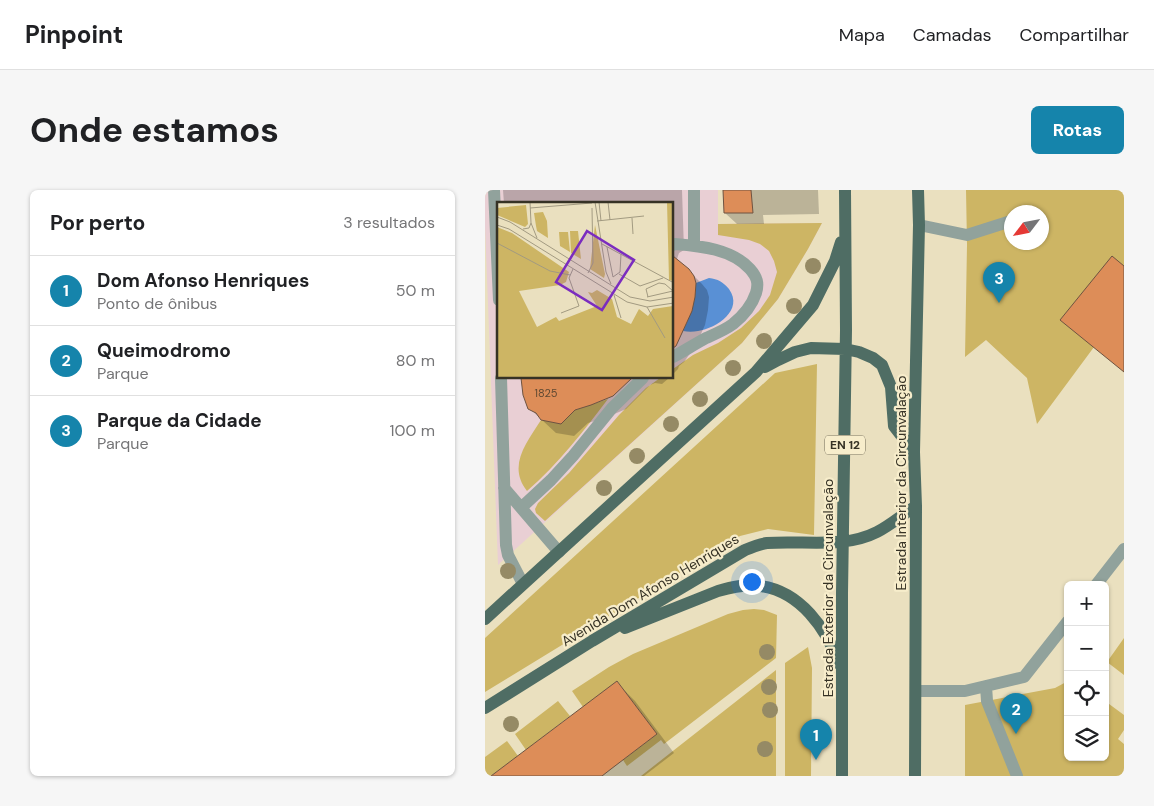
<!DOCTYPE html>
<html lang="pt">
<head>
<meta charset="utf-8">
<style>
  :root { --surface:#fff; --page:#f6f6f6; --text:#202124; --muted:#757577; --line:#e0e0e0; --accent:#1584ab }
  body { margin:0; font-family:"DM Sans",sans-serif; background:var(--page); color:var(--text) }
  .controls { position:absolute; right:15px; bottom:15px; display:grid; overflow:hidden; border-radius:8px; box-shadow:0 1px 4px #0004 }
  .controls button { width:45px; height:45px; display:grid; place-items:center; padding:0; border:0; border-bottom:1px solid var(--line); background:var(--surface); color:var(--text); font:25px sans-serif }
  .compass { position:absolute; left:519px; top:15px; width:45px; height:45px; border-radius:50%; background:var(--surface); box-shadow:0 1px 4px #0004; rotate:238deg }
  .you { position:absolute; left:266px; top:391px; width:18px; height:18px; margin:-12px; border:4px solid #fff; border-radius:50%; background:#1a73e8; box-shadow:0 0 0 8px #1a73e833 }
  .badge { display:grid; place-items:center; width:32px; height:32px; border-radius:50%; background:var(--accent); color:#fff; font-size:16px; font-weight:700 }
  .pin { position:absolute; translate:-50% -41px; filter:drop-shadow(0 1px 2px #0008) }
  .pin::after { content:''; position:absolute; top:26px; width:18px; height:15px; background:inherit; clip-path:polygon(0 0,100% 0,50% 100%) }
  .list { margin:0; padding:0; list-style:none }
  h2 { display:flex; justify-content:space-between; align-items:center; height:65px; margin:0; padding:0 20px; font-size:21px }
  h2 small { font-size:16px; font-weight:400; color:var(--muted) }
  .list li { display:grid; grid-template-columns:32px 1fr auto; gap:15px; align-items:center; box-sizing:border-box; height:70px; padding:0 20px; border-top:1px solid var(--line) }
  .list b { display:block; font-size:19px; white-space:nowrap }
  .list p { margin:0; font-size:16px; white-space:nowrap; color:var(--muted) }
  .list em { font-size:16px; font-style:normal; color:var(--muted) }
  .icon { flex:none; width:28px; height:28px; fill:none; stroke:currentColor; stroke-width:2; stroke-linecap:round; stroke-linejoin:round }
  .map { position:relative; flex:none; width:639px; height:586px; overflow:hidden; border-radius:8px }
  header { display:flex; align-items:center; gap:30px; box-sizing:border-box; height:70px; padding:0 25px; background:var(--surface); border-bottom:1px solid var(--line) }
  header strong { font-size:24px }
  nav { display:flex; gap:28px; margin-inline-start:auto; font-size:18px }
  .intro { display:flex; align-items:center; justify-content:space-between; box-sizing:border-box; height:120px; padding:0 30px }
  h1 { margin:0; font-size:35px }
  .button { padding:12px 22px; border-radius:8px; background:var(--accent); color:#fff; font-size:18px; font-weight:700 }
  main { display:flex; gap:30px; padding:0 30px }
  aside { flex:1; background:var(--surface); border-radius:8px; box-shadow:0 1px 4px #0004 }
  .map>svg:first-child { display:block }
  .industrial { fill:#e9cfd4; fill-rule:evenodd }
  .green { fill:#cdb564; fill-rule:evenodd }
  .water { fill:#5990d5 }
  .shadow { fill:#0003 }
  .building { fill:#dd8d58; stroke:#6e5341 }
  .lines { fill:none; stroke-linecap:round; stroke-linejoin:round }
  .minor { stroke:#91a29c; stroke-width:12 }
  .major { stroke:#4f6d64; stroke-width:12 }
  .tree { fill:#958a65 }
  .labels { text-anchor:middle; stroke-width:4.5; stroke-linejoin:round; paint-order:stroke }
  .number-label { font-size:11px; fill:#604932 }
  .shield { fill:#f7edcb; stroke:#706a57; stroke-width:1 }
  .shield-label { font-size:12px; font-weight:bold; fill:#363225 }
  .street-label { font-size:14px; fill:#363225; stroke:#f7edcb }
  .inset-road { fill:none; stroke:#a29a81; stroke-width:1 }
  .view { fill:#7b2cbf; fill-opacity:0.15; stroke:#7b2cbf; stroke-width:2.5 }
  .inset-edge { fill:none; stroke:#363225; stroke-width:2.5 }
</style>
</head>
<body>
<header>
<strong>Pinpoint</strong>
<nav><a>Mapa</a><a>Camadas</a><a>Compartilhar</a></nav>
</header>
<div class="intro"><h1>Onde estamos</h1><a class="button">Rotas</a></div>
<main>
<aside>
<h2>Por perto<small>3 resultados</small></h2>
<ul class="list">
<li><span class="badge">1</span><div><b>Dom Afonso Henriques</b><p>Ponto de ônibus</p></div><em>50 m</em></li>
<li><span class="badge">2</span><div><b>Queimodromo</b><p>Parque</p></div><em>80 m</em></li>
<li><span class="badge">3</span><div><b>Parque da Cidade</b><p>Parque</p></div><em>100 m</em></li>
</ul>
</aside>
<div class="map">
<svg width="639" height="586" viewBox="0 0 639 586">
  <rect width="100%" height="100%" fill="#eae0bf"/>
  <path class="industrial" d="M0 0H233V34L337 33 323 59 293 109 257 153 13 375 0 36ZM14 14H188V188H14Z"/>
  <path class="green" d="M481 0H639V76L576 130 609 157 552 234 542 188 501 150 480 167 482 55ZM526 22H556V52H526Z
    M337 33 323 59 293 109 257 153 60 331 51 323 50 319 53 313 84 283 134 225 161 198 175 188H188V179L208 165 233 153 256 138 274 121 285 105 292 82 289 71 284 61 275 54 264 50 233 45V34Z
    M332 174 329 345 283 339 255 346 0 502V448L290 183Z
    M123 209C98 242 73 274 42 301 22 276 42 252 56 230L76 233 90 220Z
    M269 419 279 420 292 425 291 468 179 554 176 550 142 576 138 570 172 544 132 491 98 517 87 501 124 477 148 464 243 424 258 420Z
    M639 448V485L622 472Z
    M323 457 327 478 326 586H300V473Z
    M291 480V586H156Z
    M583 491V567H620V511L639 525V540L633 549 639 554V586H480V515L570 498Z
    M73 511 85 526 41 560 30 544Z
    M22 551 33 566 6 586H0V567Z"/>
  <path class="water" d="M224 88C233 89 238 92 244 99 259 120 232 138 213 141 208 142 203 142 198 141 206 123 210 114 211 93Z"/>
  <path class="shadow" d="M18 0H197L199 60 194 63 192 69 217 94 222 100 224 107 223 120 220 135 211 155 199 172 194 176 193 179 188 184V14H19Z
    M240 0H333L334 24 278 25 279 34H252L240 23Z
    M40 188H184L177 194 170 193 165 195 141 219 120 228 103 233 89 246 71 243 44 218 38 195Z
    M131 492 150 511 189 563 159 586H8Z"/>
  <path class="building" d="M238 0H266L268 23H239Z
    M188 66 204 79 209 86 211 93 210 107 207 121 191 156 188 158Z
    M627 66 639 76V182L575 130Z
    M36 188H147L128 206 106 215 90 220 76 234 56 230 51 223 43 219 38 205Z
    M132 491 172 544 126 579 117 586H6Z"/>
  <g class="lines">
    <path class="minor" d="M9 0 14 110
      M209 0V56
      M434 35 482 45 526 31
      M188 55 190 54C216 56 247 59 265 79 272 87 274 93 271 103 267 115 258 126 248 134 240 140 230 144 221 148 210 154 199 161 188 167
      M16 188 21 355 23 365 38 394
      M19 298 74 362
      M37 317 66 290 88 266 127 218 158 188
      M611 395 639 359
      M501 496 502 511 532 586
      M431 501H480L539 487 583 431"/>
    <path class="major" d="M280 177 293 170 310 162 326 158 360 159 374 162 388 168 397 175 406 197 409 236 429 262
      M0 429 271 182 328 115 350 71 356 52
      M140 438 233 401C247 397 260 394 275 396 315 401 342 439 354 474
      M0 518 107 451 260 360C267 357 274 354 282 353 318 350 359 359 392 342 406 335 418 324 431 316
      M357 586V403L361 140 360 0
      M430 586 431 316 429 262 434 35 433 0"/>
  </g>
  <g class="tree">
    <circle cx="328" cy="76" r="8"/>
    <circle cx="309" cy="116" r="8"/>
    <circle cx="279" cy="151" r="8"/>
    <circle cx="248" cy="178" r="8"/>
    <circle cx="215" cy="209" r="8"/>
    <circle cx="186" cy="234" r="8"/>
    <circle cx="152" cy="266" r="8"/>
    <circle cx="119" cy="298" r="8"/>
    <circle cx="23" cy="381" r="8"/>
    <circle cx="282" cy="462" r="8"/>
    <circle cx="284" cy="497" r="8"/>
    <circle cx="285" cy="520" r="8"/>
    <circle cx="26" cy="534" r="8"/>
    <circle cx="280" cy="559" r="8"/>
  </g>
  <g class="labels">
    <g class="number-label">
      <text x="61" y="207">1825</text>
    </g>
    <rect class="shield" x="340" y="245.5" width="40" height="19" rx="4"/>
    <g class="shield-label">
      <text x="360" y="259">EN 12</text>
    </g>
    <g class="street-label">
      <text transform="translate(416 293) rotate(-90)" y="5">Estrada Interior da Circunvalação</text>
      <text transform="translate(343 398) rotate(-90)" y="5">Estrada Exterior da Circunvalação</text>
      <text transform="translate(165 400) rotate(-31)" y="5">Avenida Dom Afonso Henriques</text>
    </g>
  </g>
  <g transform="translate(12 12)">
    <rect width="176" height="176" fill="#eae0bf"/>
    <path d="M170 0H176V79L172 78ZM29 3 31 22 28 25 0 13V6ZM46 10 50 19 51 36 40 29 39 24 37 11ZM98 23 108 72 107 76 93 67ZM0 25 15 31 72 70 69 80 63 83 22 89 40 125 59 115 62 119 100 104 91 90 95 91 100 88 115 97 120 115 134 122 142 107 151 114 156 107 176 104V176H0ZM73 29H81L84 57 74 51ZM62 30H71L73 50 63 44Z" fill="#cdb564"/>
    <path class="inset-road" d="M33 0 34 21M98 0 109 70 114 82M102 0 104 19M111 0 113 18M33 6 95 1M0 15 13 20 133 95 153 99 177 95M135 16 136 32M100 19 147 14M0 23 12 27 130 100 150 105 177 101M26 27 32 26 34 21 40 36M0 41 53 69 73 73M105 42 177 81M110 45 116 75 123 70 124 52M91 71 96 61 95 6M122 72 143 84 166 76M117 93 124 116M150 95 176 89M151 95 149 87 162 81 168 82 176 89M150 105 168 136M64 111 82 104 72 76 76 67"/>
    <path class="view" d="M90 29 137 58 105 108 59 80Z"/>
    <rect width="176" height="176" class="inset-edge"/>
  </g>
</svg>
<div class="controls">
<button>+</button>
<button>−</button>
<button><svg class="icon" aria-label="locate" viewBox="0 0 24 24"><circle cx="12" cy="12" r="6"/><path d="M12 2v4M12 18v4M2 12h4M18 12h4"/></svg></button>
<button><svg class="icon" aria-label="layers" viewBox="0 0 24 24"><path d="M12 4l9 5-9 5-9-5zM3 14l9 5 9-5"/></svg></button>
</div>
<svg class="compass" viewBox="-18 -18 36 36"><path d="M0-13l5 13h-10z" fill="#e53935"/><path d="M0 13l5-13h-10z" fill="#757577"/></svg>
<div class="you"></div>
<div class="pin badge" style="left:331px;top:570px">1</div>
<div class="pin badge" style="left:531px;top:544px">2</div>
<div class="pin badge" style="left:514px;top:113px">3</div>
</div>
</main>
</body>
</html>
